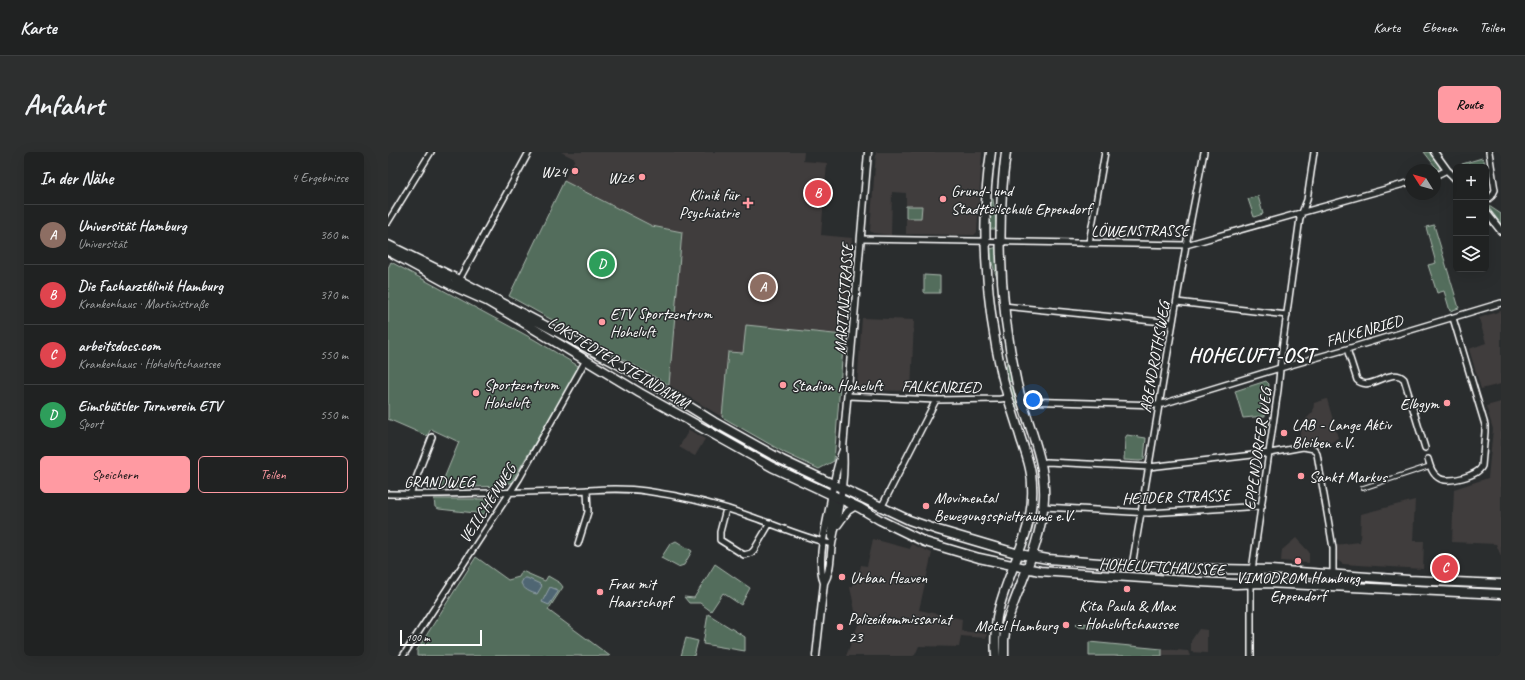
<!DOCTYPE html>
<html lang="de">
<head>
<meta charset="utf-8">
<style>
  :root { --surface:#202222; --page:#2d2f2f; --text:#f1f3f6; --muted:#a2a4a5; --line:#3d3f40; --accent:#ff9aa2 }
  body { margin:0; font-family:Caveat,sans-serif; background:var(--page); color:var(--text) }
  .controls { position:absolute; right:12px; top:12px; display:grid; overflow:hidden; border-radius:6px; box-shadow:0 4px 16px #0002 }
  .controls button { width:36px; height:36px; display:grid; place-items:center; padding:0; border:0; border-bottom:1px solid var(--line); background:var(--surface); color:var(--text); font:20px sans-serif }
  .compass { position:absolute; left:1017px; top:12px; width:36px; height:36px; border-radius:50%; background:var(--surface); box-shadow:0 4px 16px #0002; rotate:307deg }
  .scale { position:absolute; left:12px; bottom:10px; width:82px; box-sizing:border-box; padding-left:4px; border:2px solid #fff; border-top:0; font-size:11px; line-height:14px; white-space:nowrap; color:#fff; -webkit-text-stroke:3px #2a2d2e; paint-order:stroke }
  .you { position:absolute; left:645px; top:248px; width:14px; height:14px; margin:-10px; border:3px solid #fff; border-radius:50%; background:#1a73e8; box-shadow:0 0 0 6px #1a73e833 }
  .badge { display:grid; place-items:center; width:26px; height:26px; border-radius:50%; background:var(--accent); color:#fff; font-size:13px; font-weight:700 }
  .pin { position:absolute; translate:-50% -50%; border:2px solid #fff; box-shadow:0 1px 4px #0006 }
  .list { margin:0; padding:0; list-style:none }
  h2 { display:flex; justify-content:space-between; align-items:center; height:52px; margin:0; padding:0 16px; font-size:17px }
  h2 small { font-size:13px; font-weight:400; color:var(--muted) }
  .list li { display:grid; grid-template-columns:26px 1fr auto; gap:12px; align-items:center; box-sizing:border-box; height:60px; padding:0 16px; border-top:1px solid var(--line) }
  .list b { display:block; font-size:15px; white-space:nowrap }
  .list p { margin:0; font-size:13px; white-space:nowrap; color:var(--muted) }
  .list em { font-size:13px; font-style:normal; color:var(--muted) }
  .actions { display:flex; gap:8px; padding:12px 16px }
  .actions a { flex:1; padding:9px 0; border:1px solid var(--accent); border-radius:6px; text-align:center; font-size:14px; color:var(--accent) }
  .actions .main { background:var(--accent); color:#111 }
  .icon { flex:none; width:22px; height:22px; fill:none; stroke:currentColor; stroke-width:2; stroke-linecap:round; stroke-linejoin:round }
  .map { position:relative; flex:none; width:1113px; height:504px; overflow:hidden; border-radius:6px }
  header { display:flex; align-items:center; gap:24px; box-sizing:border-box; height:56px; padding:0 20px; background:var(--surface); border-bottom:1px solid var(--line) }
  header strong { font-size:19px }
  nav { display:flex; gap:22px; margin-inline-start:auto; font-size:14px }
  .intro { display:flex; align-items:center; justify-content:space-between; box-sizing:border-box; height:96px; padding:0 24px }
  h1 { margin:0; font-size:28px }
  .button { padding:10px 18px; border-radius:6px; background:var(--accent); color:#111; font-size:14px; font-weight:700 }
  main { display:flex; gap:24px; padding:0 24px }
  aside { flex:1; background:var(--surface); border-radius:6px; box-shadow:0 4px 16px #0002 }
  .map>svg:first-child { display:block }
  .built { fill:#403d3d }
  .green { fill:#536d5b; stroke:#a9b6ad }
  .water { fill:#4f6673; stroke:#95a3ab }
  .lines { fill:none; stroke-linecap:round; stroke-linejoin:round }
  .minor-tunnel { stroke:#3f4243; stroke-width:5; stroke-dasharray:5 2.5; stroke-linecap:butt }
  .pedestrian-casing { stroke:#fff; stroke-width:6 }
  .minor-casing { stroke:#fff; stroke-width:8 }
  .tertiary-casing { stroke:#fff; stroke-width:9 }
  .primary-casing { stroke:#fff; stroke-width:11 }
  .pedestrian { stroke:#2a2d2e; stroke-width:3.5 }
  .minor { stroke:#2a2d2e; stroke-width:5 }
  .tertiary { stroke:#2a2d2e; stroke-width:6 }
  .primary { stroke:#2a2d2e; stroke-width:8 }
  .poi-dot { fill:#ff9aa2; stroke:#2a2d2e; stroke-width:1.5 }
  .labels { text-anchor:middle; stroke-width:3; stroke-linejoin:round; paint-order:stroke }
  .poi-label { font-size:16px; fill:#fff; stroke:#2a2d2e; text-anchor:start }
  .street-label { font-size:16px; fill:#fff; stroke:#2a2d2e }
  .district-label { font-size:20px; font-weight:bold; letter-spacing:1px; fill:#fff; stroke:#2a2d2e }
</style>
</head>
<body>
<header>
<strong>Karte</strong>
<nav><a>Karte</a><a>Ebenen</a><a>Teilen</a></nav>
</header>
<div class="intro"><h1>Anfahrt</h1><a class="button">Route</a></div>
<main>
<aside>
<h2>In der Nähe<small>4 Ergebnisse</small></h2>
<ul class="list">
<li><span class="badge" style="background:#8d6e63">A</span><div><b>Universität Hamburg</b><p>Universität</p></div><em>360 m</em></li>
<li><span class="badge" style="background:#e0444e">B</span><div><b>Die Facharztklinik Hamburg</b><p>Krankenhaus · Martinistraße</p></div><em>370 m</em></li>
<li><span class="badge" style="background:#e0444e">C</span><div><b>arbeitsdocs.com</b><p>Krankenhaus · Hoheluftchaussee</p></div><em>550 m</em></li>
<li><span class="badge" style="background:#2e9e5b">D</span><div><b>Eimsbüttler Turnverein ETV</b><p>Sport</p></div><em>550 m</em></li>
</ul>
<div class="actions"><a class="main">Speichern</a><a>Teilen</a></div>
</aside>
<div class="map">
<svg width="1113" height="504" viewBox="0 0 1113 504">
  <rect width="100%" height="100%" fill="#2a2d2e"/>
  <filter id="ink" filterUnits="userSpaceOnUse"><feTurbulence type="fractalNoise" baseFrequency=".025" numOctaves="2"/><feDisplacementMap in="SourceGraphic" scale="8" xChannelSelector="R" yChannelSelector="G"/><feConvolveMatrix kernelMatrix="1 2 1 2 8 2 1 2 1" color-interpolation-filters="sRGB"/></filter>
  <g filter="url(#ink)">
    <path class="built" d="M173 0H416L415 9 439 11 433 83 464 86 456 183 358 173 355 202 340 200 334 265 281 233 294 81 264 74 176 29 187 7Z
      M488 0H594L589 80 586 83 518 82V41L504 40 503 83 485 81 482 79Z
      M1113 159V232L1093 237 1081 197 1098 191 1091 166Z
      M474 166 526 168 523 239 471 238 469 234Z
      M939 247 950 286 932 297 924 291 911 292 913 272 925 260 926 251Z
      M1113 250V404L1108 392 1064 390 1066 337 1100 326 1105 277 1098 254Z
      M301 278 317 287 307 304 291 295Z
      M1027 348 1025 389H1036L1035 417 955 412 949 408 947 393 972 390 973 362Z
      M908 386 921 400V411L893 409 894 398Z
      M485 387 522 397 523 392 544 401 531 458 574 467 573 479 599 482 598 486 573 484 571 495 531 494 527 503 525 504H458L470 473 462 435H464L468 418H472L473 413 479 414Z
      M811 477 819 478V501L803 500V489Z
      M774 497 800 499 802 504H774Z"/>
    <path class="green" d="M1036 0H1042L1053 13 1050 18Z
      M1094 6 1096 8 1097 15H1073L1074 12Z
      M176 29 264 74 294 80 281 233 121 144Z
      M870 44 875 62 866 65 860 47Z
      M602 47H605L609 77H601Z
      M518 54H534L533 66H518Z
      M1101 54 1113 62V72L1101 56Z
      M1046 73 1071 156 1062 159 1056 139 1049 141 1040 113 1048 111 1038 75Z
      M610 95 611 127 609 126 604 111 602 97Z
      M3 110 147 188 192 215 123 331H120L118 334 52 336 71 290 43 277 39 284 0 267V116Z
      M536 123 552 124V141H536Z
      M358 173 456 183 446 309 431 317 397 301 334 265 340 200 355 201Z
      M621 206 626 230 619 229 618 224 619 207Z
      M878 229 881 232 877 264 855 266 847 239Z
      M620 234H627L629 247V261Z
      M739 283 758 286 756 307 752 309 736 308 737 286Z
      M46 347H100L103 352 96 362 51 357 47 355Z
      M288 389 304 399 296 413 290 415 273 406 282 392Z
      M88 405 120 428 131 425 134 419 157 429 160 424 172 431 175 435 160 458 222 504H29V498Z
      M327 412 362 436 353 453 335 441 323 459 312 451H301L296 445 306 446Z
      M320 462 357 485V499L315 492Z
      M690 471 704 472 706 474 704 476 690 475 688 473Z
      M298 486 310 489 306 504H293Z
      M701 490 774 497V504H701Z"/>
    <path class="water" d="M136 426H139L152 432 154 434 149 442C143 441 135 437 133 431Z
      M162 435 170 438V440L161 453 154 450Z"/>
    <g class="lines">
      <path class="minor-tunnel" d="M1037 296 1040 307"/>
      <defs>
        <path id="pedestrian" d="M975 336 1042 314"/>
        <path id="minor" d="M1047 24 1059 18
          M1098 49 1104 44 1107 38 1101 0
          M0 70 43 0
          M473 87 798 93 1023 30
          M701 91 717 0
          M69 129 71 128 141 0
          M789 150 899 163
          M616 154 785 171
          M959 197 969 228C982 241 1003 214 1016 227L1037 296
          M460 244 548 248 612 247 620 246
          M634 249 771 253 892 216 959 197 1113 151
          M1040 307C1042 314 1044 322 1051 326 1059 332 1090 324 1094 314L1097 280V273L1065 166
          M653 311 659 310 761 315 882 301 915 295 926 297 929 302 945 396V422
          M0 342C60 343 119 340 179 339 205 338 232 335 258 339 294 344 332 353 367 366 392 375 417 386 444 392
          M22 342 44 285
          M494 354 548 248
          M656 355 761 361 874 354
          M338 357 332 380V388L356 403 363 401 366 398 382 371
          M190 392 200 360 199 338
          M744 414 798 93 816 0
          M15 504 131 327 198 208
          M863 504V425L890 238 894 197 912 66 919 48 926 0"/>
        <path id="tertiary" d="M1046 0 1059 18 1068 27
          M1098 60 1113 79
          M450 373 460 359 468 354
          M443 385C442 370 449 357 447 343
          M436 431C428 409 438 374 442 352 445 333 448 315 455 298
          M428 504 436 431C443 419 442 405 444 392 450 360 458 329 455 296L480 0"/>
        <path id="primary" d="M603 0C592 70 598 154 614 223 619 245 627 266 633 287 638 302 644 318 644 334 647 381 618 420 609 465 607 478 607 491 608 504
          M0 93 71 128 252 224 326 270 394 308 521 368 550 378 631 402 660 407 776 416 883 418 1021 428 1113 432
          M0 99 63 133 99 149 133 169 252 241 384 315 472 356 492 368 537 390 591 406 652 419 813 430 848 432 876 431 1113 442
          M616 504V488L618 473C631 432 654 391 656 346 658 307 638 269 629 232 612 156 608 77 618 0"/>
      </defs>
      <use href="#pedestrian" class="pedestrian-casing"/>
      <use href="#minor" class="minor-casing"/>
      <use href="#tertiary" class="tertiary-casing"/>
      <use href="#primary" class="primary-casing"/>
      <use href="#pedestrian" class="pedestrian"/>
      <use href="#minor" class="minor"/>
      <use href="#tertiary" class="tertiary"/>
      <use href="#primary" class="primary"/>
    </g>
  </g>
  <g class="poi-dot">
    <circle cx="187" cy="19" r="4"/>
    <circle cx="254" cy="25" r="4"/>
    <circle cx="555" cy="47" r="4"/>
    <path d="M358 45h4v4h4v4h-4v4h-4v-4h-4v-4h4z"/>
    <circle cx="214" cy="170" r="4"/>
    <circle cx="395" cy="233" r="4"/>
    <circle cx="88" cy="241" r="4"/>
    <circle cx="1059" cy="251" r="4"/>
    <circle cx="896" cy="281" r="4"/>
    <circle cx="913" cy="324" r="4"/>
    <circle cx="538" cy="354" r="4"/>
    <circle cx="910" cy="409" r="4"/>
    <circle cx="454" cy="425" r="4"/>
    <circle cx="739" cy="437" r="4"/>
    <circle cx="212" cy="440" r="4"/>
    <circle cx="678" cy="473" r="4"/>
    <circle cx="452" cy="475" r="4"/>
  </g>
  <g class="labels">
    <g class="poi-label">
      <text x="179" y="25" text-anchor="end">W24</text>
      <text x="246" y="31" text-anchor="end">W26</text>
      <text x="563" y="44">Grund- und<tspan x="563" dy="18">Stadtteilschule Eppendorf</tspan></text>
      <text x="351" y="48" text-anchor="end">Klinik für<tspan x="351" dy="18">Psychiatrie</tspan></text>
      <text x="222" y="167">ETV Sportzentrum<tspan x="222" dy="18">Hoheluft</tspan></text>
      <text x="96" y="238">Sportzentrum<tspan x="96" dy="18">Hoheluft</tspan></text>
      <text x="403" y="239">Stadion Hoheluft</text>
      <text x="1051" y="257" text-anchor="end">Elbgym</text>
      <text x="904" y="278">LAB - Lange Aktiv<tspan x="904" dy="18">Bleiben e.V.</tspan></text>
      <text x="921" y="330">Sankt Markus</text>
      <text x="546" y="351">Movimental<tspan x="546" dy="18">Bewegungsspielträume e.V.</tspan></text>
      <text x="462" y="431">Urban Heaven</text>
      <text x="910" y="431" text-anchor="middle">VIMODROM Hamburg<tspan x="910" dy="18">Eppendorf</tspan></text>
      <text x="220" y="437">Frau mit<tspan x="220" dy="18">Haarschopf</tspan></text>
      <text x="739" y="459" text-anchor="middle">Kita Paula &amp; Max<tspan x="739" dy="18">- Hoheluftchaussee</tspan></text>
      <text x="460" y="472">Polizeikommissariat<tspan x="460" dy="18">23</tspan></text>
      <text x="670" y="479" text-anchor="end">Motel Hamburg</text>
    </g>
    <g class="street-label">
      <text x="752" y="84">LÖWENSTRASSE</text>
      <text transform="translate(455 147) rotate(-86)" y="6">MARTINISTRASSE</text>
      <text transform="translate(976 178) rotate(-16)" y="6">FALKENRIED</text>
      <text transform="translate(766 205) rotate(-80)" y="6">ABENDROTHSWEG</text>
      <text transform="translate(231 210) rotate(31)" y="6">LOKSTEDTER STEINDAMM</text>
      <text transform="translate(553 234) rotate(1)" y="6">FALKENRIED</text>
      <text transform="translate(869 297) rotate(-82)" y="6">EPPENDORFER WEG</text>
      <text x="51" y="335">GRANDWEG</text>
      <text transform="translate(788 344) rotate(-2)" y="6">HEIDER STRASSE</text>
      <text transform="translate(99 351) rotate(-57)" y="6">VEILCHENWEG</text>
      <text transform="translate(774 414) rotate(3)" y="6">HOHELUFTCHAUSSEE</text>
    </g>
    <g class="district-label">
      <text x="864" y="210">HOHELUFT-OST</text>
    </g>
  </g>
</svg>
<div class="controls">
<button>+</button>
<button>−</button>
<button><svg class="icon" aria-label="layers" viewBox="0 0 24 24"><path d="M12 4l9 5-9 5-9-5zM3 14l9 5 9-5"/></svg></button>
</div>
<svg class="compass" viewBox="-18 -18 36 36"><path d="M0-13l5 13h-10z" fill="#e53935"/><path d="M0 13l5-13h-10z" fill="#a2a4a5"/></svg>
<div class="scale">100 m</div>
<div class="you"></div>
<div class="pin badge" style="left:375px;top:135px;background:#8d6e63">A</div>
<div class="pin badge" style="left:430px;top:41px;background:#e0444e">B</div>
<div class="pin badge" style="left:1057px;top:416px;background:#e0444e">C</div>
<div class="pin badge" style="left:214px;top:112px;background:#2e9e5b">D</div>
</div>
</main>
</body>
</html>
